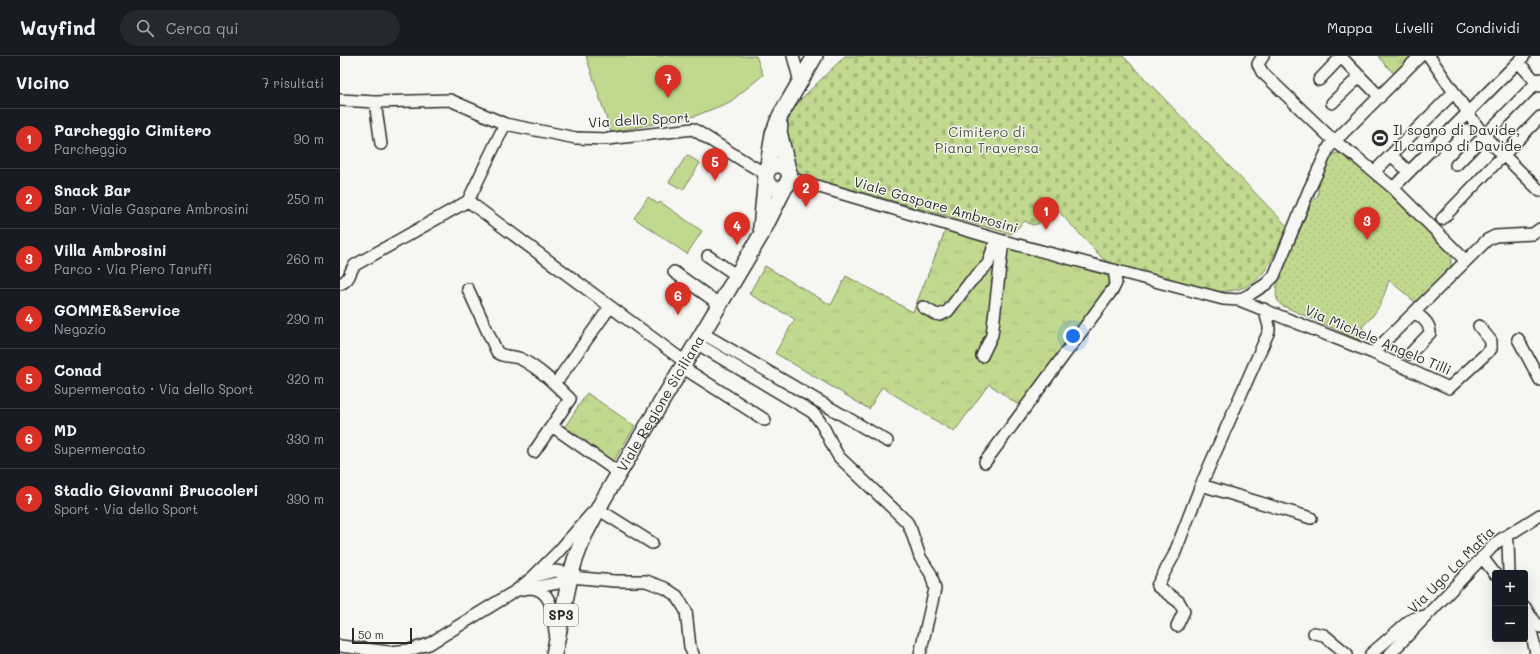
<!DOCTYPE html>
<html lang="it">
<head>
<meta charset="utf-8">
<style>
  :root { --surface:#171b24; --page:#242831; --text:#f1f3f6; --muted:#9ea1a6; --line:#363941; --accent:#d93025 }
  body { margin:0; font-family:Mali,sans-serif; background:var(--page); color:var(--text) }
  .controls { position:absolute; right:12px; bottom:12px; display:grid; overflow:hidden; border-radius:4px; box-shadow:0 4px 16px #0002 }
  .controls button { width:36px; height:36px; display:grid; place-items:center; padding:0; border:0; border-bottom:1px solid var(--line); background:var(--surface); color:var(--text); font:20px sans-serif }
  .scale { position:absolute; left:12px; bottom:10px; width:60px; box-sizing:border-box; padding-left:4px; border:2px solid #2b2b2b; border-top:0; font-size:11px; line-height:14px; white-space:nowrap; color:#2b2b2b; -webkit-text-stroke:3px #f6f6f2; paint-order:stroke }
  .you { position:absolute; left:733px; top:280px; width:14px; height:14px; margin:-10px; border:3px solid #fff; border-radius:50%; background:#1a73e8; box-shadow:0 0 0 6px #1a73e833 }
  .badge { display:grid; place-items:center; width:26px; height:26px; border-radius:50%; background:var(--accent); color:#fff; font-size:13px; font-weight:700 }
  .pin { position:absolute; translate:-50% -33px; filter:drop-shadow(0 1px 2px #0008) }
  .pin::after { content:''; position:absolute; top:21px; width:14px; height:12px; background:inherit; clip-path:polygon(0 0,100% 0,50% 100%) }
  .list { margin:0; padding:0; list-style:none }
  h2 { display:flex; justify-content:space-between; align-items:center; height:52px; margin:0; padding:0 16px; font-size:17px }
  h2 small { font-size:13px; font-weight:400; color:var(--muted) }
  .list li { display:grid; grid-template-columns:26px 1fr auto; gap:12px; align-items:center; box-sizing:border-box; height:60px; padding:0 16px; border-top:1px solid var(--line) }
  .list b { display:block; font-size:15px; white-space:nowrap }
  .list p { margin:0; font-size:13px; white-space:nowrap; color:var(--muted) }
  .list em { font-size:13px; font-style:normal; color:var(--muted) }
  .icon { flex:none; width:22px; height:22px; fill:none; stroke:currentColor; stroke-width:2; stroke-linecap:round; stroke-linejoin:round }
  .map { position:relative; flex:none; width:1200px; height:598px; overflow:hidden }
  header { display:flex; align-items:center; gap:24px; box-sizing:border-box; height:56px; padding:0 20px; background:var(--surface); border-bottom:1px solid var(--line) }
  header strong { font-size:19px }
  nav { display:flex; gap:22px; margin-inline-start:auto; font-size:14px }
  .search { width:280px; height:36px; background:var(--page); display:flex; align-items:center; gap:10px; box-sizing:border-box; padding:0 14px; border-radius:22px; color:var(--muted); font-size:15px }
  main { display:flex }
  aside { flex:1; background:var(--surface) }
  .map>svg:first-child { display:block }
  .grass { fill:url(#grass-tufts); stroke:#76825d }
  .cemetery { fill:url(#cemetery-stones); stroke:#76825d }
  .park { fill:url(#park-dots); stroke:#76825d }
  .pitch { fill:#c1d98f; stroke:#76825d }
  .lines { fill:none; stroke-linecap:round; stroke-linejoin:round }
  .minor-casing { stroke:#2b2b2b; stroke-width:14 }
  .major-casing { stroke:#2b2b2b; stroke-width:18 }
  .minor { stroke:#f6f6f2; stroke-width:11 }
  .major { stroke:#f6f6f2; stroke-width:15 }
  .labels { text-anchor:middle; stroke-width:3; stroke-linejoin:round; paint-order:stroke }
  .shield { fill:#f6f6f2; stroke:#686867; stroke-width:1 }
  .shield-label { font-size:13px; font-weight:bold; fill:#2b2b2b }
  .street-label { font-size:14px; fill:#2b2b2b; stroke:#f6f6f2 }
  .poi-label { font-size:14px; fill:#2b2b2b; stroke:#f6f6f2; text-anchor:start }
  .park-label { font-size:14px; fill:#505644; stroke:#f6f6f2 }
</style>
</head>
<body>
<header>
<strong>Wayfind</strong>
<div class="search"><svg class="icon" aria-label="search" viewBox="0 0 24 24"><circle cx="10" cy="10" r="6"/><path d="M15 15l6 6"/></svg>Cerca qui</div>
<nav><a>Mappa</a><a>Livelli</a><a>Condividi</a></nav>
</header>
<main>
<aside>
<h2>Vicino<small>7 risultati</small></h2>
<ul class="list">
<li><span class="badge">1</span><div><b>Parcheggio Cimitero</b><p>Parcheggio</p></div><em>90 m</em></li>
<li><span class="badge">2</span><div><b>Snack Bar</b><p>Bar · Viale Gaspare Ambrosini</p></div><em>250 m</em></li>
<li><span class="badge">3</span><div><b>Villa Ambrosini</b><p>Parco · Via Piero Taruffi</p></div><em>260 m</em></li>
<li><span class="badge">4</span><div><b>GOMME&amp;Service</b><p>Negozio</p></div><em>290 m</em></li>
<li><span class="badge">5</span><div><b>Conad</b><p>Supermercato · Via dello Sport</p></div><em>320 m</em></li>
<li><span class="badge">6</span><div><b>MD</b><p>Supermercato</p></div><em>330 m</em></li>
<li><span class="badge">7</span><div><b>Stadio Giovanni Bruccoleri</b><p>Sport · Via dello Sport</p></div><em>390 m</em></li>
</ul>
</aside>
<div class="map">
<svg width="1200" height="598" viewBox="0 0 1200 598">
  <defs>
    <pattern id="grass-tufts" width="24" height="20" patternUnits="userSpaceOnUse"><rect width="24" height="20" fill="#c1d98f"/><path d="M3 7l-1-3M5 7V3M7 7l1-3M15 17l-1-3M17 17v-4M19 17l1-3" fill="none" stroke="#a6ba7c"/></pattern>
    <pattern id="cemetery-stones" width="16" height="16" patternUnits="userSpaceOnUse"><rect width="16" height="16" fill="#c1d98f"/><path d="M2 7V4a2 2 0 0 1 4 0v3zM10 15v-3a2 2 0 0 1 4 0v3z" fill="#a6ba7c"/></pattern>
    <pattern id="park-dots" width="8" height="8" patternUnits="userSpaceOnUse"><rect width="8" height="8" fill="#c1d98f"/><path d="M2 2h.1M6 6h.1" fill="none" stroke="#a6ba7c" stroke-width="1.8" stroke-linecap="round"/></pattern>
  </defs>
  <rect width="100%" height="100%" fill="#f6f6f2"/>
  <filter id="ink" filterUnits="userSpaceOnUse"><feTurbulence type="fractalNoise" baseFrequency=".025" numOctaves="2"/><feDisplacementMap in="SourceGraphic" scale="8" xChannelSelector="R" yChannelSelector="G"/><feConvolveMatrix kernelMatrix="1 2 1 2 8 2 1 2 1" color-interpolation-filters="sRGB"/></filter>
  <g filter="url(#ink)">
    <path class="grass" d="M1038 0H1073L1055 19Z
      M606 173 768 220 770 225 769 233 681 351 649 328 614 376 542 331 529 353 435 297 455 263 409 238 425 210 491 249 506 220 573 256Z
      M247 337 295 370 272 408 222 375Z"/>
    <path class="cemetery" d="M505 0H783L947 170C929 211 921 240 868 235L765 205 708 144 701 150C706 161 704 168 692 169L685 165 671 178 463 120 453 110 447 80 448 67 452 55 458 46Z"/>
    <path class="park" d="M996 97C1015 97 1093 178 1111 195V211L1076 247 1049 224C1042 246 1039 255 1022 271L1026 275 1019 284 941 249C935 242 936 238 937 229L971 147 978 139 979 124 990 102Z"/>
    <path class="pitch" d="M246 0H416L423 19 390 46 355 60 271 76Z
      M347 99 360 107 343 134 329 126Z
      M308 141 318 148 320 146 362 175 347 198 294 162Z"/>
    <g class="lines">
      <defs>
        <path id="minor" d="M453 0 460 26
          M923 0 918 8 922 16 994 85 1015 100 1053 132 1126 205
          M1000 0 1040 41
          M1089 0 1144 80 1200 135
          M1178 6 1200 30
          M979 24 1001 1
          M0 44 35 46 110 44 165 68 236 82 268 83 353 73 407 107 426 118
          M35 46 41 88
          M992 47 1020 20
          M1051 99 1069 116
          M1116 109 1200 23
          M1035 115 1114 36
          M449 122 663 185 883 243 899 244 909 239 926 228 934 220 969 134 989 91 1080 0
          M1053 132 1184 0
          M128 145 345 306
          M1102 163 1200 61
          M368 200 396 219
          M334 216 379 248
          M0 228C12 223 8 216 15 209L128 145 165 68
          M128 233 157 296C163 302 173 299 181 303 200 313 215 328 230 343L194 396
          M899 244 1033 297 1109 332 1151 293V285L1139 270
          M583 251 595 258 600 259 608 255 630 226 648 208 656 183
          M362 277 547 385
          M1178 283 1200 324
          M356 287 472 356C485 368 489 386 499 401L567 466 571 474 580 501 591 518 595 533 580 598
          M1033 297 1147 184 1155 180 1193 178 1200 173
          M1070 298 1090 277C1090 267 1082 262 1075 256
          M642 300 652 279 663 185
          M342 311 425 364
          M220 321 270 251
          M212 370 279 417
          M645 406 773 233 776 227 774 214
          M861 429 971 462
          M258 453 312 487
          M1164 481 1168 486 1169 517
          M1142 501 1155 518
          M195 520 215 515 223 516 230 521 275 525H306L325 532 337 540 346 555 350 591 353 598
          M191 532 218 527 230 521
          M177 534C182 534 186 532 190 532 213 533 213 559 215 576
          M1185 551 1194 566 1200 571
          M1185 567 1192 579 1196 598
          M837 570 844 555 839 546 817 530 834 499 861 429 929 275V270L924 253
          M974 577 984 579 1007 598
          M0 590 49 596 69 594 89 588 177 534 193 521 218 496 251 458
          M1031 598 1069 565 1075 562 1086 560
          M1050 598 1157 486 1200 459"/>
        <g id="major">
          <path d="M440 70 439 75 449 118"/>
          <circle cx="438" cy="121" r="12"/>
          <path d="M427 115 433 78 440 60 475 0"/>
          <path d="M421 172 426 119"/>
          <path id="s1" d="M214 598 230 521 235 504 244 480 263 444 421 179 448 125"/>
        </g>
      </defs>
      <use href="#minor" class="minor-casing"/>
      <use href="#major" class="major-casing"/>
      <use href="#minor" class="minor"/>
      <use href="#major" class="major"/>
    </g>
  </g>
  <defs>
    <symbol id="stadium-disc" viewBox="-11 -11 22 22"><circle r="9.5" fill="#2b2b2b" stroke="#f6f6f2"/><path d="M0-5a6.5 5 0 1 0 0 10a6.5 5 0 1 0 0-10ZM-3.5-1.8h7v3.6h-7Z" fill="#fff"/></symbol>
  </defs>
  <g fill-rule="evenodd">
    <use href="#stadium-disc" x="1030" y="72" width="20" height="20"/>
  </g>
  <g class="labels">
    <rect class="shield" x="204" y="548" width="34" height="22" rx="3"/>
    <g class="shield-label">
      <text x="221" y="564">SP3</text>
    </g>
    <g class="street-label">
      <text transform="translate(299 64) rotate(-3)" y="5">Via dello Sport</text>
      <text transform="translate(596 149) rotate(16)" y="5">Viale Gaspare Ambrosini</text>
      <text transform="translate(1038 284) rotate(23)" y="5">Via Michele Angelo Tilli</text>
      <text dy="5" stroke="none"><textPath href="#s1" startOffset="275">Viale Regione Siciliana</textPath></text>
      <text transform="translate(1111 514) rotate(-45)" y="5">Via Ugo La Mafia</text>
    </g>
    <g class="poi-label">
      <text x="1053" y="79">Il sogno di Davide,<tspan x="1053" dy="16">Il campo di Davide</tspan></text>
    </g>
    <g class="park-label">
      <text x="647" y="81">Cimitero di<tspan x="647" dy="16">Piana Traversa</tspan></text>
    </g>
  </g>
</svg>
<div class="controls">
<button>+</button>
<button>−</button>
</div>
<div class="scale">50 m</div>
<div class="you"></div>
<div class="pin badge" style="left:706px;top:174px">1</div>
<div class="pin badge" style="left:466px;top:151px">2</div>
<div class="pin badge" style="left:1027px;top:184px">3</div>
<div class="pin badge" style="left:397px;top:189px">4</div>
<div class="pin badge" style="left:375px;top:125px">5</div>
<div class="pin badge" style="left:338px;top:259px">6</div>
<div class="pin badge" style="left:328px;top:42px">7</div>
</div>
</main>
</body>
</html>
